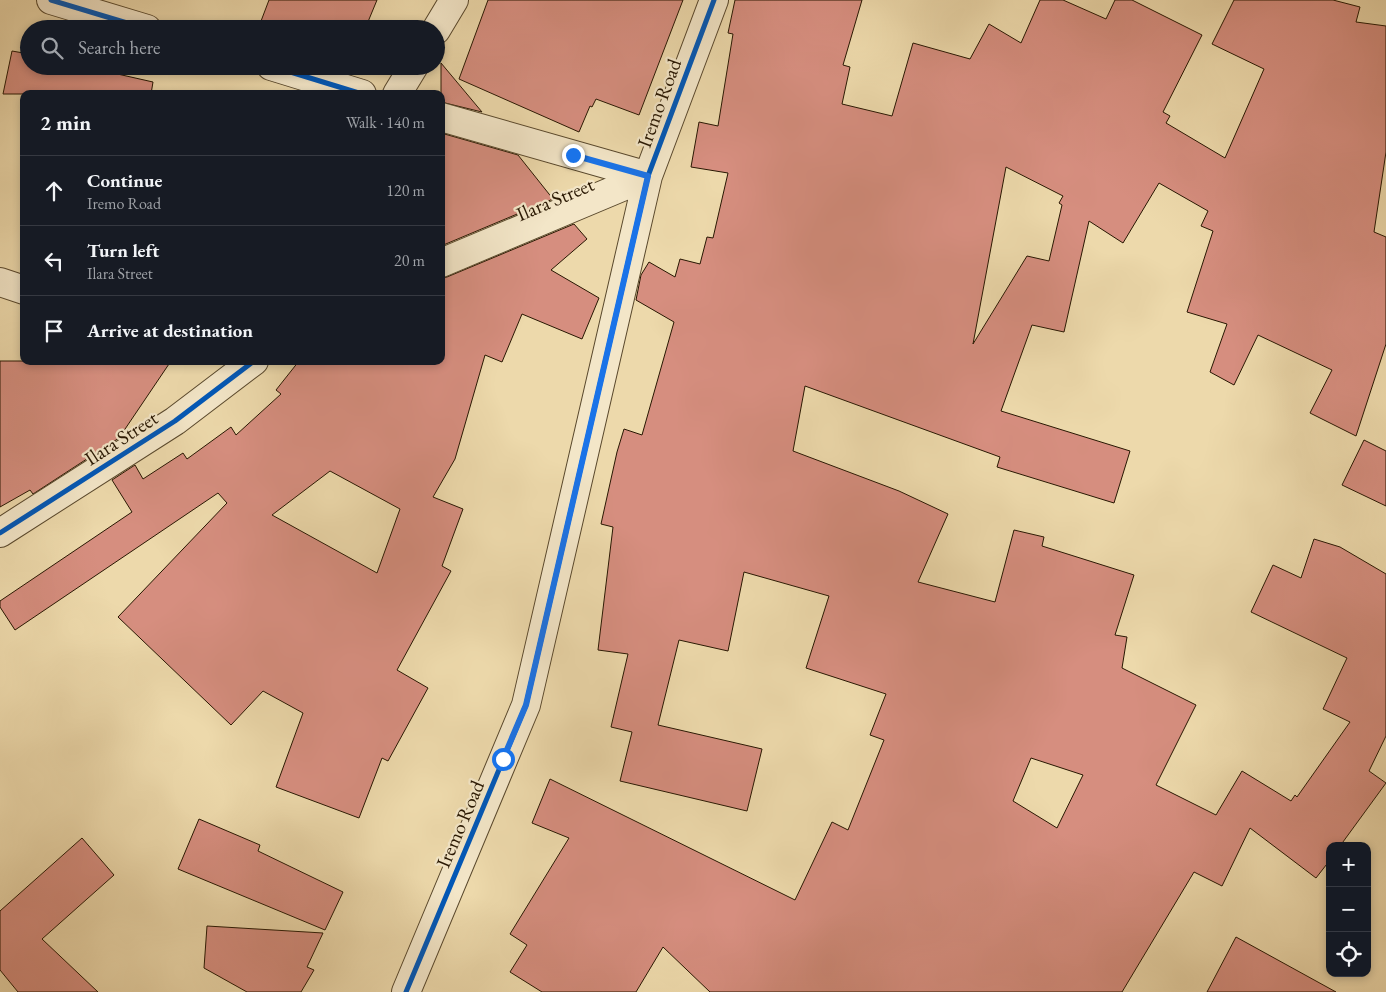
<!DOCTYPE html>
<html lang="en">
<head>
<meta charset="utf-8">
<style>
  :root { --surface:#171b24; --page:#242831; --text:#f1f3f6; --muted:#9ea1a6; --line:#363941 }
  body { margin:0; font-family:"EB Garamond",serif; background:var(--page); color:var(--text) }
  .controls { position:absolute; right:15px; bottom:15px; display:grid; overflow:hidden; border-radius:10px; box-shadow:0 2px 8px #0003 }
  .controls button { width:45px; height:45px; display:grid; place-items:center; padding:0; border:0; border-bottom:1px solid var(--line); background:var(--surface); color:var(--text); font:25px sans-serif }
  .stop { position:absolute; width:15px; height:15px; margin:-11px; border:4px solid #1a73e8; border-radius:50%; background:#fff }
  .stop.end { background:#1a73e8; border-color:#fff; box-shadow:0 1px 5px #0008 }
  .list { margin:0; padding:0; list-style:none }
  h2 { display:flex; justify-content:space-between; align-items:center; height:65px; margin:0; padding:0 20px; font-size:21px }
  h2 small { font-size:16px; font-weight:400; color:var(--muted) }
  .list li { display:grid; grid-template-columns:32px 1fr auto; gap:15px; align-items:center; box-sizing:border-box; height:70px; padding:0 20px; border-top:1px solid var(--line) }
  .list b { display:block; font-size:19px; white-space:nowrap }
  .list p { margin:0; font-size:16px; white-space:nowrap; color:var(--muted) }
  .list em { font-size:16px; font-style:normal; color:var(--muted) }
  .icon { flex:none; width:28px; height:28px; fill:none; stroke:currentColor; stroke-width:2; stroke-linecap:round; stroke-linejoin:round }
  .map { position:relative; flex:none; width:1386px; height:992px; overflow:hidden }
  .search { position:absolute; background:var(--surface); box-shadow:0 2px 8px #0003; left:20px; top:20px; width:425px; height:55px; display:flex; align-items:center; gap:12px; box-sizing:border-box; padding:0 18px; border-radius:28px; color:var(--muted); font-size:19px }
  .panel { position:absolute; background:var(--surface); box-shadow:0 2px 8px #0003; left:20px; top:90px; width:425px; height:275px; border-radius:10px }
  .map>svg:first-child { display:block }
  .building { fill:#d68e7f; stroke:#281702; fill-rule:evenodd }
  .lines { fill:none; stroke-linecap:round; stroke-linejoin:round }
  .street-casing { stroke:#59482c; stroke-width:30 }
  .street { stroke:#f3e6c8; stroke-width:28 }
  .cycleway-casing { stroke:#f3e6c8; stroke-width:8 }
  .cycleway { stroke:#0057b8; stroke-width:5 }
  .route { stroke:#1a73e8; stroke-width:6 }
  .labels { text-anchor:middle; stroke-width:4.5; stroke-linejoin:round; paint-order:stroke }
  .street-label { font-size:20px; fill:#281702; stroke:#f3e6c8 }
</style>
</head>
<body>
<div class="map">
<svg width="1386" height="992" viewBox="0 0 1386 992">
  <rect width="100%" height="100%" fill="#edd9ab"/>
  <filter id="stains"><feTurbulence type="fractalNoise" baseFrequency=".004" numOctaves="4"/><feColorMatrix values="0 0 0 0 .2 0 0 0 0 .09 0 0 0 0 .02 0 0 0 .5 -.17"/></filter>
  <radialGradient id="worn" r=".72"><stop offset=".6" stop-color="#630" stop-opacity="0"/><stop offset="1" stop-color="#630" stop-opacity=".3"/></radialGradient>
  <path class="building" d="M269 0H377L365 29H258Z
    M488 0H683L639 115 596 99 592 107 590 106 579 132 459 79Z
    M735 0H862L843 65 850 67 842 104 892 116 913 43 970 59 989 24 1021 43 1040 0H1063L1106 19 1115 0H1132L1202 35 1163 112 1170 116 1166 123 1225 158 1264 69 1212 44 1234 0H1333L1360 7 1356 22 1386 26V152L1374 232 1386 237V344L1356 436 1310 413 1332 370 1258 335 1234 385 1210 372 1227 324 1187 312 1213 231 1201 226 1208 211 1159 183 1123 243 1089 221 1064 332 1032 325 1001 411 1130 451 1114 503 997 467 1000 457 805 386 793 451 899 491 948 514 918 582 995 602 1014 530 1044 537 1042 546 1134 575 1115 635 1127 637 1122 668 1196 705 1156 785 1216 815 1242 771 1291 801 1295 795 1297 797 1350 722 1323 709 1347 658 1251 612 1273 565 1301 578 1314 539 1340 547 1386 574V736L1369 771 1386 783 1340 846H1330V860L1316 878 1250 828 1222 886 1194 872 1122 992H710L663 947 636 992H542L510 972 527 945 510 934 569 838 532 823 550 779 795 900 832 822 848 830 884 740 870 735 886 694 806 668 829 596 744 572 728 651 679 640 658 725 762 749 747 811 620 781 632 732 611 727 628 654 598 650 613 527 601 524 617 452 624 429 642 435 674 322 636 300 641 275 649 262 675 277 680 259 700 264 707 237 713 238 728 173 691 167 699 122 718 126 733 34 728 33ZM1006 167 1063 196 1059 203 1062 205 1049 261 1027 256 973 344ZM1031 758 1083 775 1057 828 1013 801Z
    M12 51 29 54V66H82L153 82 151 94H3Z
    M441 63 482 112 441 102Z
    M441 133 518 155 553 199 441 246Z
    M574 224 587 239 551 270 599 298 582 339 522 314 502 362 485 355 455 459 433 497 463 509 442 566 451 571 397 670 428 688 388 761 382 758 359 818 276 787 303 713 263 691 231 725 118 617 227 503 218 493 15 630 0 607V601L132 512 112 480 135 465 143 479 183 453 187 459 231 427 236 435 281 394 276 390 299 361H441V278L447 277ZM330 471 400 509 377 573 272 515Z
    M0 361H171L119 438 33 494 30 490 0 507Z
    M1364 440 1386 451V506L1342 485Z
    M199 819 260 845 258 851 343 892 325 930 178 869Z
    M82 838 114 875 42 939 98 992H18L0 970V911Z
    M207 926 323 933 307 967 314 970 301 992H247L204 968Z
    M1236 937 1336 992H1207Z"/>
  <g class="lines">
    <defs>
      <path id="street" d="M51 0 147 29
        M436 30 454 0
        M271 66 362 94
        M397 94 414 66
        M441 117 648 176 441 263
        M0 282 24 290
        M0 533 175 421 254 361
        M406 992 526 705 648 176 714 0"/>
    </defs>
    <use href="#street" class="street-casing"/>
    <use href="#street" class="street"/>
    <defs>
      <path id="cycleway" d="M51 0 147 29
        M271 66 362 94
        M0 533 175 421 254 361
        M406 992 526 705 648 176 714 0"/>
    </defs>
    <use href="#cycleway" class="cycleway-casing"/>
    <use href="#cycleway" class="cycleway"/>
  </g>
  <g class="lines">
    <path class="route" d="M503 759 526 705 648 176 573 155"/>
  </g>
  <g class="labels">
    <g class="street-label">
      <text transform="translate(659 103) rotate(-70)" y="7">Iremo Road</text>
      <text transform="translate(555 199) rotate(-23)" y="7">Ilara Street</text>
      <text transform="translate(121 438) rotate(-33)" y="7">Ilara Street</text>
      <text transform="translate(460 824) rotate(-67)" y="7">Iremo Road</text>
    </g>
  </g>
  <rect width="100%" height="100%" filter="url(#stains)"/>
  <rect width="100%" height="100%" fill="url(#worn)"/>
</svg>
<div class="controls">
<button>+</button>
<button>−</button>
<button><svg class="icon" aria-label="locate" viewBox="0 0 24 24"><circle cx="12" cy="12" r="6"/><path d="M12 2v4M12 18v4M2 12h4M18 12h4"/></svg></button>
</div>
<div class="stop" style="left:503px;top:759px"></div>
<div class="stop end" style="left:573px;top:155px"></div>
<div class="search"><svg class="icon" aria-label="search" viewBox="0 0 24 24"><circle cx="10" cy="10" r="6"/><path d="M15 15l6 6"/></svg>Search here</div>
<section class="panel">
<h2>2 min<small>Walk · 140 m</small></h2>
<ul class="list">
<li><svg class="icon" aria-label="ahead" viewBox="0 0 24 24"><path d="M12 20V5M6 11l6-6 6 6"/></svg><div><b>Continue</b><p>Iremo Road</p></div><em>120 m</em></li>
<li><svg class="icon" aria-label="left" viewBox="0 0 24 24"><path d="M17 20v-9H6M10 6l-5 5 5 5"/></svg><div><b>Turn left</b><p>Ilara Street</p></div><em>20 m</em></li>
<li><svg class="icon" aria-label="arrive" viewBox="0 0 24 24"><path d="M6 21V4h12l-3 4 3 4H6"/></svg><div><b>Arrive at destination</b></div></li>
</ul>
</section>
</div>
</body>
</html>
